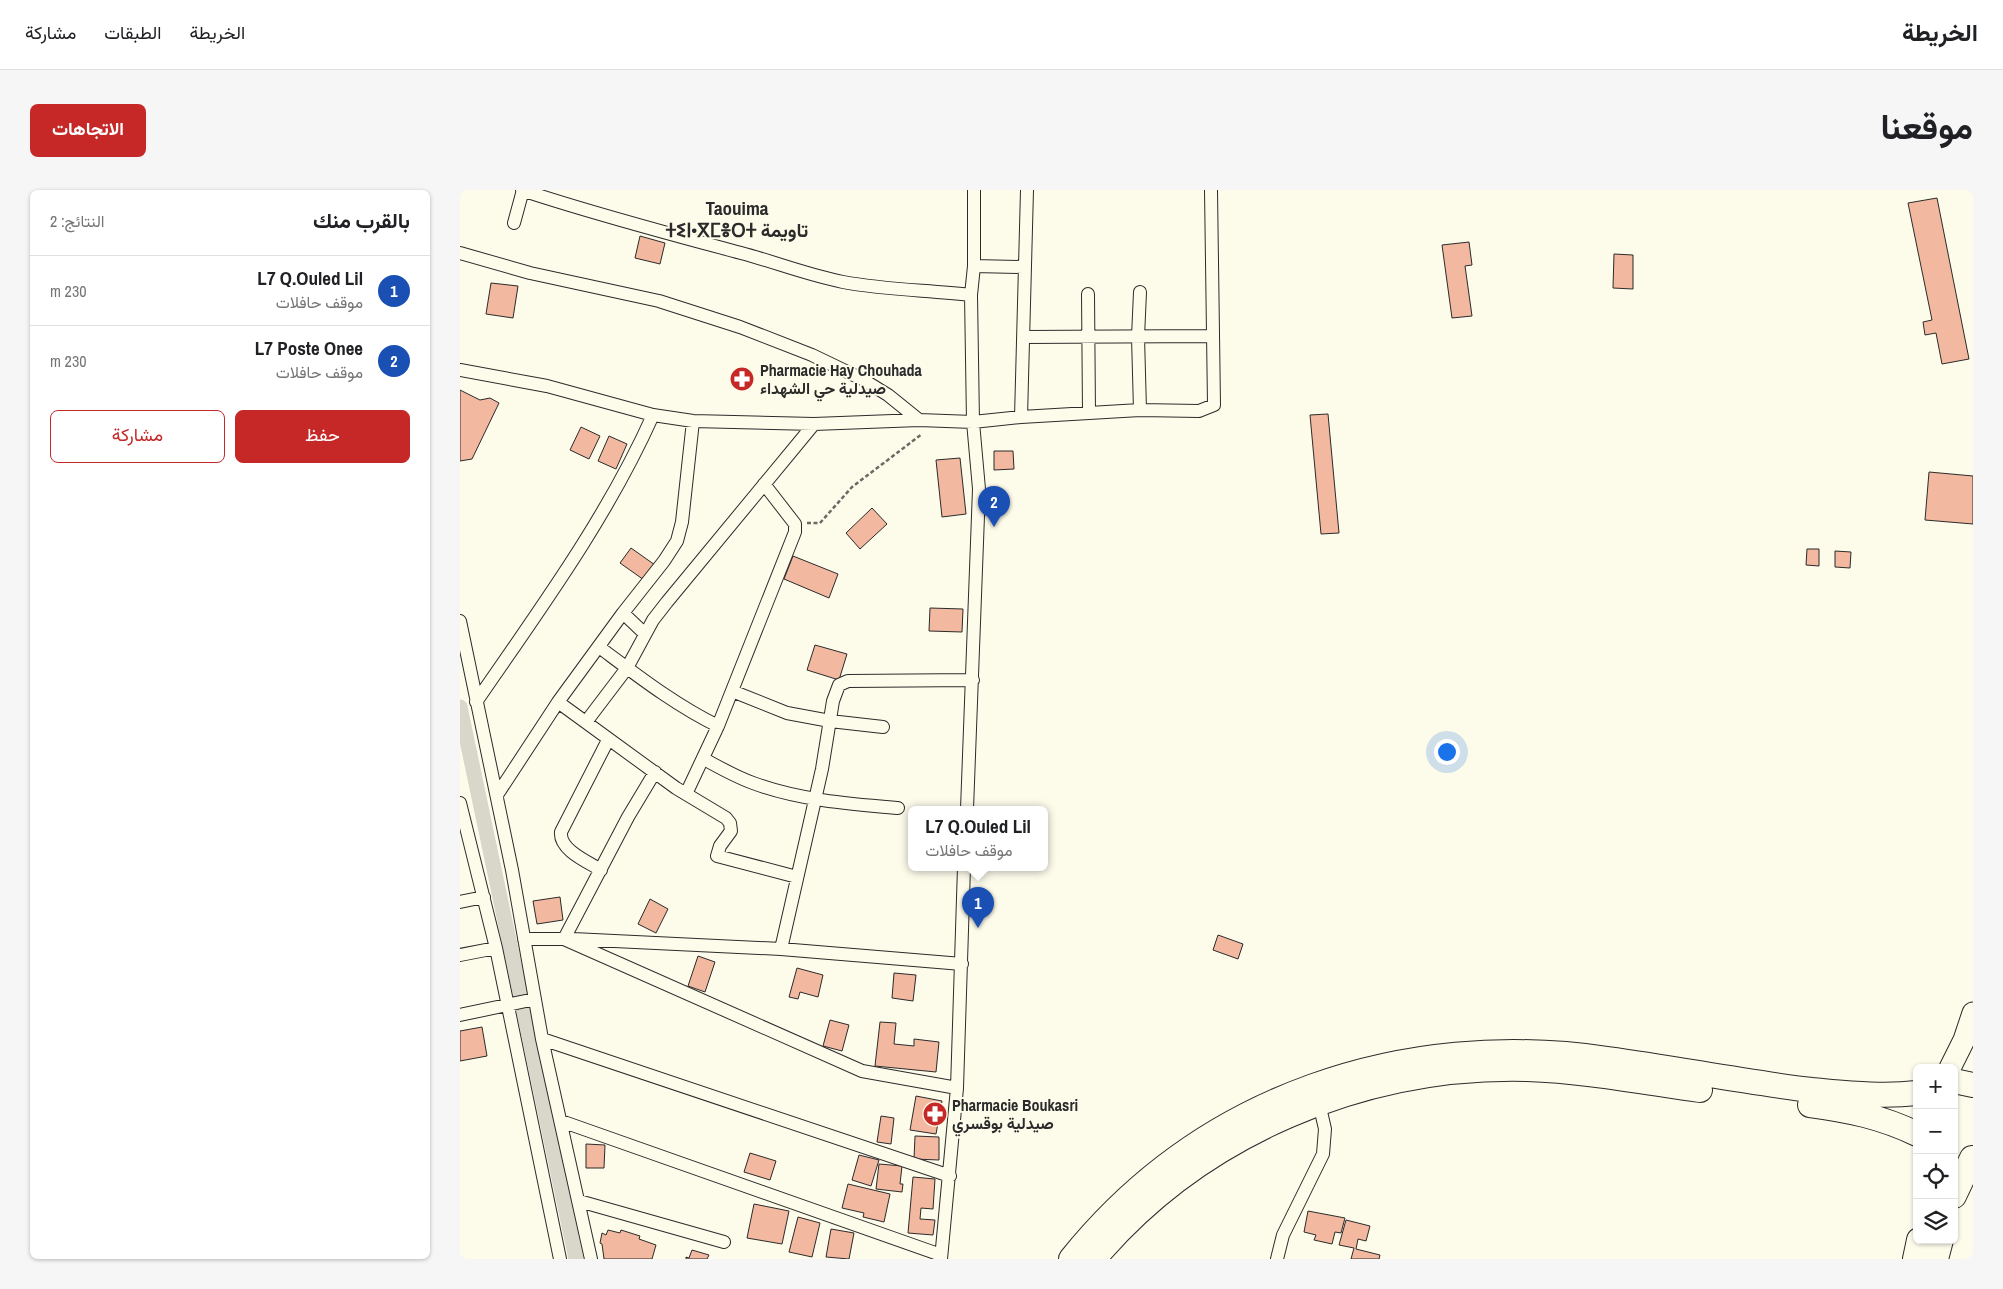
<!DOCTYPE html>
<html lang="ar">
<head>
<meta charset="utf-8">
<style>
  :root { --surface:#fff; --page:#f6f6f6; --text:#202124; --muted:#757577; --line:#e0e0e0; --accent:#c62828 }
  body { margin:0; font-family:"Archivo Narrow",Vazirmatn,"Noto Sans Tifinagh",sans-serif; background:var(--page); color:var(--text); direction:rtl }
  .controls { position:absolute; right:15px; bottom:15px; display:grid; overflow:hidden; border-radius:8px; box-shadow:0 1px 4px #0004 }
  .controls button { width:45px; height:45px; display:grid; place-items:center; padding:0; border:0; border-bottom:1px solid var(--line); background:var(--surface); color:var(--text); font:25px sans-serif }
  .you { position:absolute; left:986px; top:561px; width:18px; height:18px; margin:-12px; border:4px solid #fff; border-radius:50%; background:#1a73e8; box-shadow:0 0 0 8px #1a73e833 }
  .badge { display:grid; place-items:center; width:32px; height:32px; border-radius:50%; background:var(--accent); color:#fff; font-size:16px; font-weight:700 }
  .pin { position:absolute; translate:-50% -41px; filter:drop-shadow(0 1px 2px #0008) }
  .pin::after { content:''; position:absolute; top:26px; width:18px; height:15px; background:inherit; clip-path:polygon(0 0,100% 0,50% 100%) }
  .popup { position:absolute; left:448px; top:616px; width:140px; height:65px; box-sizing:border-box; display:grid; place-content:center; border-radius:8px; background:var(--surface); filter:drop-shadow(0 1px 4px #0005); font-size:16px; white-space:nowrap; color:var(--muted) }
  .popup b { font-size:19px; color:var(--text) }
  .popup::after { content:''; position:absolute; left:50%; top:100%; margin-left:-10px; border:10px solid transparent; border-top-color:var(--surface) }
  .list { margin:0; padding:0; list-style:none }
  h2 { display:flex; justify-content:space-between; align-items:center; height:65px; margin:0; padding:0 20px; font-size:21px }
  h2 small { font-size:16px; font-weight:400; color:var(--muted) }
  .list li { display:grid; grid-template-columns:32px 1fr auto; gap:15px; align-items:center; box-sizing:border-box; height:70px; padding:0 20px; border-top:1px solid var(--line) }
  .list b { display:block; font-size:19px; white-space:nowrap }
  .list p { margin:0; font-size:16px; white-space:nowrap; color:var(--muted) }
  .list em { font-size:16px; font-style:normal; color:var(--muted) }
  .actions { display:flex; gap:10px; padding:15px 20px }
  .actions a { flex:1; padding:11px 0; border:1px solid var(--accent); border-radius:8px; text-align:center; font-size:18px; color:var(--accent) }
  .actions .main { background:var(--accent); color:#fff }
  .icon { flex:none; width:28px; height:28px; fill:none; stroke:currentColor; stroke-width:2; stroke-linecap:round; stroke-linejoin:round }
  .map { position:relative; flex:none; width:1513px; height:1069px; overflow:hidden; direction:ltr; border-radius:8px }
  header { display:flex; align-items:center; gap:30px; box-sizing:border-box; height:70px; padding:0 25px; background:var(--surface); border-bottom:1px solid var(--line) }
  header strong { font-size:24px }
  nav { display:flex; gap:28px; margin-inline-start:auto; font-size:18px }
  .intro { display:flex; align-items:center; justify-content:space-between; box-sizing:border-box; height:120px; padding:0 30px }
  h1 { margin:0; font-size:35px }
  .button { padding:12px 22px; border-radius:8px; background:var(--accent); color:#fff; font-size:18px; font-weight:700 }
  main { display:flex; gap:30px; padding:0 30px }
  aside { flex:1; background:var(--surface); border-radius:8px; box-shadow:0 1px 4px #0004 }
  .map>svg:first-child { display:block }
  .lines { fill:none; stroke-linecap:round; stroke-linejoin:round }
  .canal { stroke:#d8d7c9; stroke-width:15 }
  .building { fill:#f2b8a0; stroke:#2b2b2b }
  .street-casing { stroke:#2b2b2b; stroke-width:14 }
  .primary-casing { stroke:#2b2b2b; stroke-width:23 }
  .highway-casing { stroke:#2b2b2b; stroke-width:26 }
  .path { stroke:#6a6964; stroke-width:2.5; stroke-dasharray:4 2.5; stroke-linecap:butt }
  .street { stroke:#fdfbea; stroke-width:12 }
  .primary { stroke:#fdfbea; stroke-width:21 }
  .highway { stroke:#fdfbea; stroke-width:24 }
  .labels { text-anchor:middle; stroke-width:4; stroke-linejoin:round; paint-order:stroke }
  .poi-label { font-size:16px; font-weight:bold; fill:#2b2b2b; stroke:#fdfbea; text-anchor:start }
  .quarter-label { font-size:19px; font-weight:bold; fill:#2b2b2b; stroke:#fdfbea }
</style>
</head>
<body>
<header>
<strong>الخريطة</strong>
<nav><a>الخريطة</a><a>الطبقات</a><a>مشاركة</a></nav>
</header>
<div class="intro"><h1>موقعنا</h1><a class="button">الاتجاهات</a></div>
<main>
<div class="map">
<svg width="1513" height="1069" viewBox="0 0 1513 1069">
  <rect width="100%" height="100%" fill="#fdfbea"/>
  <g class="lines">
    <path class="canal" d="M0 517 116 1069"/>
  </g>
  <path class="building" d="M1477 8 1509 169 1482 174 1476 143 1465 145 1463 132 1472 130 1448 13Z
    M180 46 205 53 200 74 175 68Z
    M1009 52 1012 75 1005 76 1012 126 992 128 982 55Z
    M1154 64 1173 65V99L1153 98Z
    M31 93 58 96 53 128 26 124Z
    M0 200 20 210 30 208 39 213 12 269 0 271Z
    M868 224 879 343 861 344 850 225Z
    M121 237 140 246 129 269 110 260Z
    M149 246 167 254 156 279 138 271Z
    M534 261H553L554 279 534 280Z
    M500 268 506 324 482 327 476 270Z
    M1469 282 1513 286V334L1465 330Z
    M412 318 427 334 400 359 386 343Z
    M171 358 195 375 184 390 160 373Z
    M1347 359H1359V376L1346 375Z
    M1375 361 1391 362 1390 378 1375 377Z
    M333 366 378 384 369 408 324 389Z
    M470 418 503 419 502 442 469 441Z
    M355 455 387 464 379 490 347 480Z
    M100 707 103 730 77 734 73 711Z
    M190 709 208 719 196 743 178 734Z
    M758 745 783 754 778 769 753 760Z
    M238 766 255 772 245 802 228 796Z
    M337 778 363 785 358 807 340 802 338 809 329 807Z
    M434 783 456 785 453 811 432 808Z
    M370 830 389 835 382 861 363 856Z
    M420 832 436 833 434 854 454 856V849L479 852 476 882 415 876Z
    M22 837 27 866 0 871V841Z
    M456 906 482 911 476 944 450 940Z
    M421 926 434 928 431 954 417 952Z
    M455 946 479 947V970L454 969Z
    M126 954 145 955 144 978H126Z
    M290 963 316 971 310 990 284 982Z
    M399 965 419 970 411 996 392 990Z
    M419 974 442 976 440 994H443L442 1002 416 999Z
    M453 987 475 989 473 1019 461 1018 460 1029 475 1030 473 1045 448 1043Z
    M388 994 430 1004 424 1032 403 1027 404 1023 382 1018Z
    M294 1014 329 1021 322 1054 287 1048Z
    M848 1021 885 1028 881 1043 875 1042 872 1054 854 1050 856 1045 844 1042Z
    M338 1027 360 1033 352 1067 329 1062Z
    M886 1030 910 1036 906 1051 898 1049 896 1059 920 1065 919 1069H891L894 1058 879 1055Z
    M371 1039 394 1043 389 1069 366 1067Z
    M148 1040 160 1043 161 1040 180 1046 179 1049 196 1055 192 1069H144L142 1054 140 1053 142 1043 146 1045Z
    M232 1060 249 1065 247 1069H226V1067L229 1068Z"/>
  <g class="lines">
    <defs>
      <path id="street" d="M62 0C134 24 207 43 281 63 315 72 348 85 383 92 425 100 468 100 511 105
        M54 33 63 0
        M0 63 70 83 199 111 280 137 352 165 402 189 428 205 459 230
        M514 76 563 77
        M628 104 629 223
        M564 147 753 146
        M0 180 87 196 193 225 233 231 354 234 459 230 513 232 561 227 680 220 739 221 754 215 751 0
        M680 220 678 147 680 102
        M561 227 567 0
        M163 423 185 444
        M0 431 52 680 82 849 131 1069
        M139 457C178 486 215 515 258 536
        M272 501 327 523 370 531 423 537
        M16 512C80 419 147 328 193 225
        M98 512 216 598 266 628 270 633 271 641 260 656 257 666 337 687
        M126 532 167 478 193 430 207 412 354 234
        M244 569C260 578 276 587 293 593 338 610 390 614 438 618
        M226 604 258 536 335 342V334L304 294
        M37 605 98 512 163 423 204 371 217 351 222 332 233 231
        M0 613 36 758 100 1069
        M507 619 519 299 513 232 511 105 514 76V0
        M141 680C128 672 99 660 101 642L148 550
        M0 712 24 707
        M64 749H104L168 627 195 582
        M104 749 402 881 497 898
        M113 749 321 759 502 774
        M321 759 362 579 373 511 379 495 388 491 513 490
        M0 765 36 758
        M0 825 75 809
        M82 849 490 986
        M101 931 481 1065
        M119 1011 264 1052
        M481 1069 497 898 504 677
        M817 1069 823 1045 863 964 865 939 859 913"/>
      <path id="primary" d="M1490 878 1504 850 1513 823"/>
      <path id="highway" d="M1494 891 1513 895
        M1350 915C1388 920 1422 927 1457 944
        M1494 1006 1512 968
        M611 1069C742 906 943 839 1148 869 1216 878 1283 892 1352 900 1387 903 1421 907 1457 903
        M634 1069C740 943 904 875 1067 879 1125 881 1183 892 1240 900
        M1455 1069 1459 1050
        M1476 1069 1481 1050"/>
    </defs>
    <use href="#street" class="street-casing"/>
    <use href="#primary" class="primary-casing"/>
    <use href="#highway" class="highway-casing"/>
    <path class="path" d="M347 333H360L392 297 462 244"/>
    <use href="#street" class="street"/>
    <use href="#primary" class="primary"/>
    <use href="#highway" class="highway"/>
  </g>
  <defs>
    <symbol id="pharmacy-disc" viewBox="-11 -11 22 22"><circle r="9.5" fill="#c62828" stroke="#fdfbea"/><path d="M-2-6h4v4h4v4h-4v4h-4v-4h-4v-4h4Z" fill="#fff"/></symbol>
  </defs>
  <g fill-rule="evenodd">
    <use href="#pharmacy-disc" x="268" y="175" width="28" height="28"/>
    <use href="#pharmacy-disc" x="461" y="910" width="28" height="28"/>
  </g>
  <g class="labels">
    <g class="poi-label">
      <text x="300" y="186">Pharmacie Hay Chouhada<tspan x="300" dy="18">صيدلية حي الشهداء</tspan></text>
      <text x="492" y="921">Pharmacie Boukasri<tspan x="492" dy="18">صيدلية بوقسري</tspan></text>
    </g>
    <g class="quarter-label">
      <text x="277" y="25">Taouima<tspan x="277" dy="22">ⵜⵉⵏ•ⴳⵎⴻⵔⵜ تاويمة</tspan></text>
    </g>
  </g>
</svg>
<div class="controls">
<button>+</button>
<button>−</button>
<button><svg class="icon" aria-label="locate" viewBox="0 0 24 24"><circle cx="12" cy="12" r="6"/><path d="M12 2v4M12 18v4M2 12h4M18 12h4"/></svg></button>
<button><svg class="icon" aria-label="layers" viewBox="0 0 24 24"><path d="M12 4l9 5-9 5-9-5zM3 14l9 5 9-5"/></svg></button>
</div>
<div class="you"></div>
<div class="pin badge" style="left:518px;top:738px;background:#1a4fb4">1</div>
<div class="popup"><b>L7 Q.Ouled Lil</b>موقف حافلات</div>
<div class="pin badge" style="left:534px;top:337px;background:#1a4fb4">2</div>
</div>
<aside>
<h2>بالقرب منك<small>النتائج: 2</small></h2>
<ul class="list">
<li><span class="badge" style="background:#1a4fb4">1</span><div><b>L7 Q.Ouled Lil</b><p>موقف حافلات</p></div><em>230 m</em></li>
<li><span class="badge" style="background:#1a4fb4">2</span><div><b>L7 Poste Onee</b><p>موقف حافلات</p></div><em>230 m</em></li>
</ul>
<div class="actions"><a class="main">حفظ</a><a>مشاركة</a></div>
</aside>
</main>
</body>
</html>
